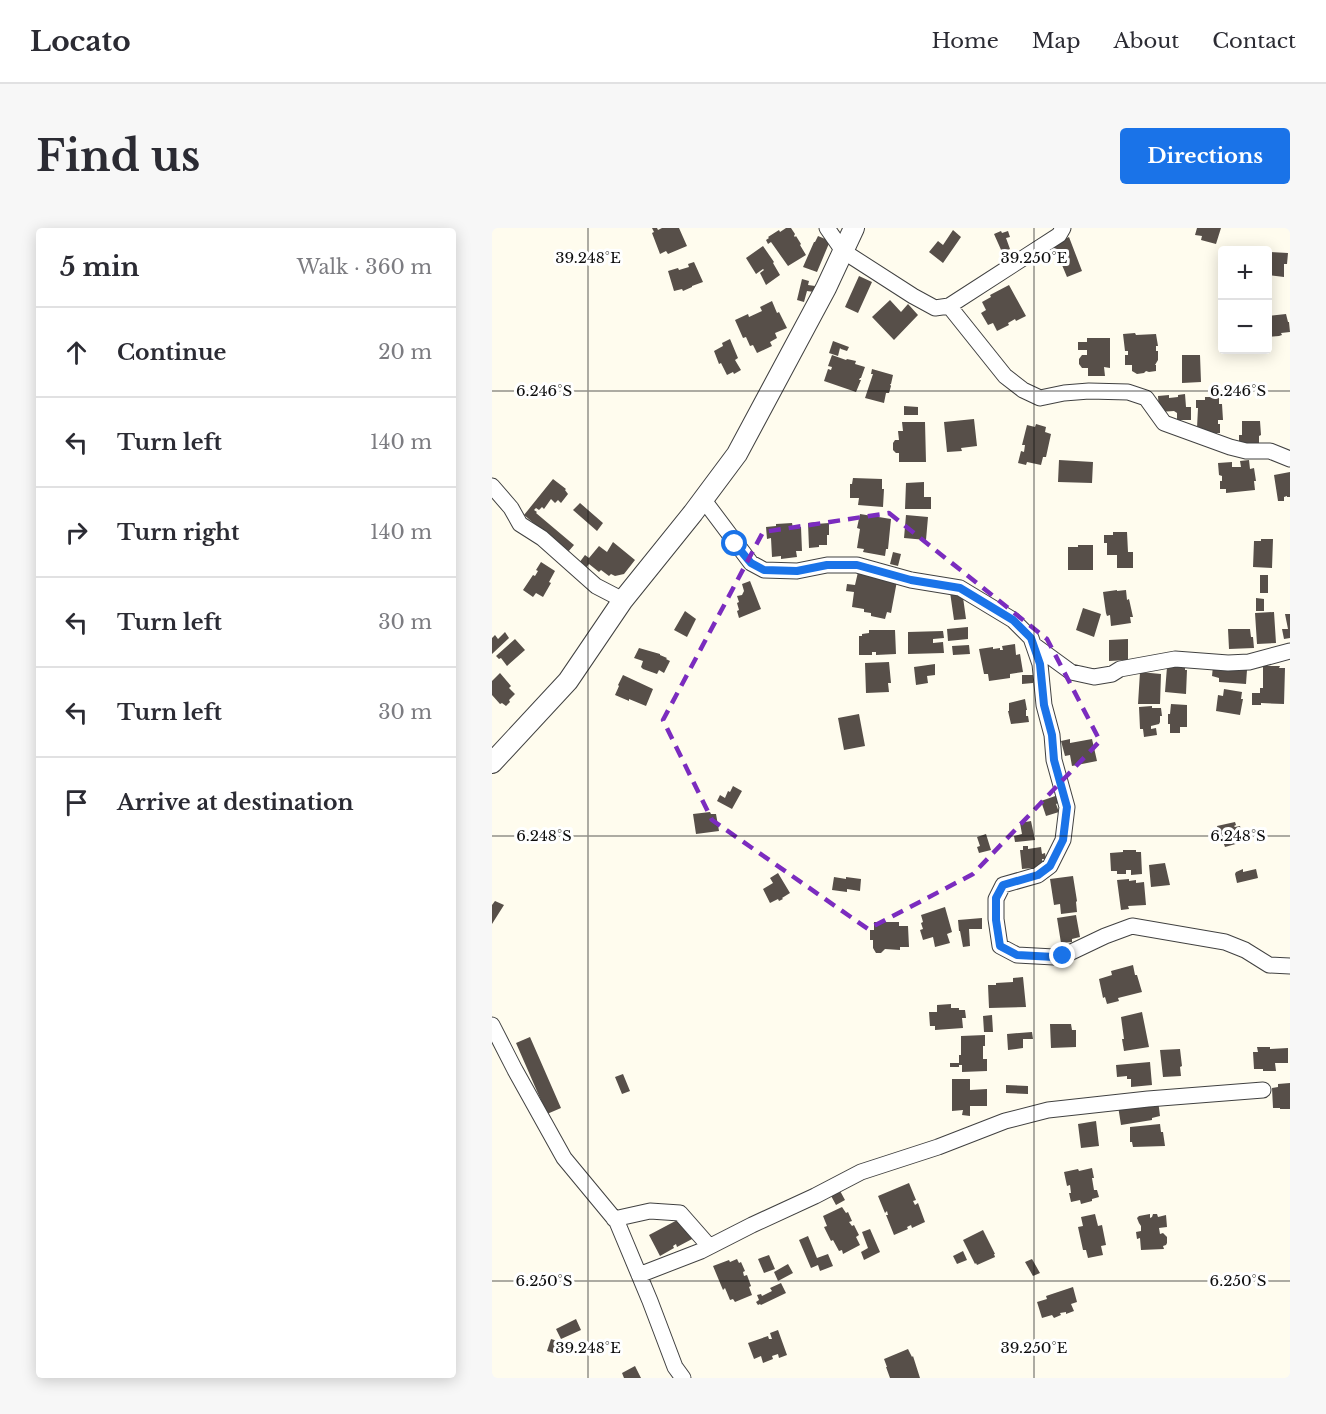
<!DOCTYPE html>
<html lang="en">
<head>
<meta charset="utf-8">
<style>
  :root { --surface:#fff; --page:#f7f7f7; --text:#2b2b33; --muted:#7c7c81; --line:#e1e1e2; --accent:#1a73e8 }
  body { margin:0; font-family:"Libre Baskerville",serif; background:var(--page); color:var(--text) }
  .controls { position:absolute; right:18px; top:18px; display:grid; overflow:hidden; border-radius:6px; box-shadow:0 3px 15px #0003 }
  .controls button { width:54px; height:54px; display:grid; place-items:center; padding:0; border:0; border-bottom:2px solid var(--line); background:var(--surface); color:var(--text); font:30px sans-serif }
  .stop { position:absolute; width:18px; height:18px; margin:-14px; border:4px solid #1a73e8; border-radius:50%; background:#fff }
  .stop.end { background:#1a73e8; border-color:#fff; box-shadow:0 2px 6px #0008 }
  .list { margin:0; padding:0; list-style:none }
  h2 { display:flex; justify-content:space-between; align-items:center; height:78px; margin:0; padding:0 24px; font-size:26px }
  h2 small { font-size:20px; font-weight:400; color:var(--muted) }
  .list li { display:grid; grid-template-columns:39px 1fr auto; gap:18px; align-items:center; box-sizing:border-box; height:90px; padding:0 24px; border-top:2px solid var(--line) }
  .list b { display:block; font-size:22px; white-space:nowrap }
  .list em { font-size:20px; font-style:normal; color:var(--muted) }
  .icon { flex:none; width:33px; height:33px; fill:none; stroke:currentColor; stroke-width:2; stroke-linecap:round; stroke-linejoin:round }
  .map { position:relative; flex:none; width:798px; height:1150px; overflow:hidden; border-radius:6px }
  header { display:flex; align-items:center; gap:36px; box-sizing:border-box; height:84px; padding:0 30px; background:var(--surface); border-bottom:2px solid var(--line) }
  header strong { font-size:28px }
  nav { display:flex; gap:33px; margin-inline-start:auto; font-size:21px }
  .intro { display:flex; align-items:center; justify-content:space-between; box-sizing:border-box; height:144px; padding:0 36px }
  h1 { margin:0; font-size:42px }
  .button { padding:15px 27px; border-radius:6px; background:var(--accent); color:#fff; font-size:21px; font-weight:700 }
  main { display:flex; gap:36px; padding:0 36px }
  aside { flex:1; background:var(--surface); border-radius:6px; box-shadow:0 3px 15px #0003 }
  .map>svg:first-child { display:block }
  .building { fill:#574f49 }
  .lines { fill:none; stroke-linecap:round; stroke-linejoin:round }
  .minor-casing { stroke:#414141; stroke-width:17 }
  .tertiary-casing { stroke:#414141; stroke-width:22 }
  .minor { stroke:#fff; stroke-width:15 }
  .tertiary { stroke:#fff; stroke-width:20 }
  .route { stroke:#1a73e8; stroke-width:8 }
  .marked { fill:none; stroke:#7b2cbf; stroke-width:4.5; stroke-dasharray:12 8; stroke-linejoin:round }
  .ticks { fill:none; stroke:#0e0e0e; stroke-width:1.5; stroke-opacity:0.45 }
  .ticks-label { font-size:15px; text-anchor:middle; fill:#0e0e0e; stroke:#fff; stroke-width:6; stroke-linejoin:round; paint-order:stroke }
</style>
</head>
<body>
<header>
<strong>Locato</strong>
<nav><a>Home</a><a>Map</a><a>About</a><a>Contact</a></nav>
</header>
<div class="intro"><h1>Find us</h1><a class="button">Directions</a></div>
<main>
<aside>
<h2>5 min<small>Walk · 360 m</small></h2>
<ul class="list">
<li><svg class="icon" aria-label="ahead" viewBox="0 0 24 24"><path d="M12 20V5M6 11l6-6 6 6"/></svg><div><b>Continue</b></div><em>20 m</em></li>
<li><svg class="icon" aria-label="left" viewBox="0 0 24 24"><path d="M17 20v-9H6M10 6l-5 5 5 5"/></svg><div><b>Turn left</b></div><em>140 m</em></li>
<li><svg class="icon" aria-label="right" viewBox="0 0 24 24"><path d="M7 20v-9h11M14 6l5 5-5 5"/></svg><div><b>Turn right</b></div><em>140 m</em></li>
<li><svg class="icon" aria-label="left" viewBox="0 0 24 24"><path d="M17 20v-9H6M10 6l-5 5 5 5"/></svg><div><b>Turn left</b></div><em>30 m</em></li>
<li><svg class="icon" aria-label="left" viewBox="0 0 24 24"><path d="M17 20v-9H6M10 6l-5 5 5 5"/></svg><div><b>Turn left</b></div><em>30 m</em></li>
<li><svg class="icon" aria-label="arrive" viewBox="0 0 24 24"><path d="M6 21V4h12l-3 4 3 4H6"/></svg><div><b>Arrive at destination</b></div></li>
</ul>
</aside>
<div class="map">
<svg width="798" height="1150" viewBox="0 0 798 1150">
  <rect width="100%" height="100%" fill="#fffcee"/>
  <path class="building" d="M160 0H165L166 2 170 0H187L195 18 176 26 174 23 168 26 160 5 162 4Z
    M294 0H299L303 6 302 8 303 9 304 8 309 16 308 17 314 27 296 38 279 14 276 16 274 12 277 10 276 9 287 2 288 4Z
    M705 0H729L724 16 709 12 710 8 703 7Z
    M461 2 469 9 451 35 437 24 446 13 451 17Z
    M509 3 510 5 516 3 518 9 514 10 518 21 510 24 502 6Z
    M326 8 338 13 325 44 311 39 322 14H323Z
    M577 9 590 43 575 49 570 37 569 38 561 17Z
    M271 18 282 34 281 35 288 47 274 57 268 45 272 42 271 41 264 46 254 30Z
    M776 24 796 25 795 36H792V49L776 47Z
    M202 34 211 54 200 58V59L191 63 190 61 182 63 176 43 186 40 187 42 197 39 196 36Z
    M367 48 380 54 366 85 353 79Z
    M310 51 317 53 316 57 323 58 322 64 315 63 312 74 305 72Z
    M517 57 534 88 524 93 523 91 516 95 517 97 505 103 501 95 496 97 489 85 494 82 490 74 499 69 498 67Z
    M398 72 409 84 416 76 426 87 402 112 380 89Z
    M280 73 285 85 287 84 295 100 283 105 285 110 278 114 280 118 265 125 261 117 258 118 254 109 251 110 243 92 256 86 257 89 270 83 268 79Z
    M794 86 796 94H797L798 104 789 105 790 107 787 108 776 109V88Z
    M643 105 644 107 664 106 666 118H664V123H666V132L663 137H664V143L657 144 654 143 652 145 645 146 640 143V137H633V127H636V123H633L631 106Z
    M595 110H618V140L612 139 613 148H596V140H590L587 136V131L590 127H595V122H586V114H595Z
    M238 111 246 130 243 132 249 142 242 146 241 144 235 147 229 135 227 136 222 123 231 118 230 115Z
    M341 113 357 119 355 123 349 121 348 120 346 128 337 125Z
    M340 127 354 132 355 131 364 133 363 136 373 139 369 150H368L367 152H369L364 164 332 153 336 141 339 142 340 139 336 138Z
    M690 127H708L709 154 690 155Z
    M380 141 401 147 399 156H398L399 158 397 165H394L392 175 373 170 381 146H379Z
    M693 166 694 179H699V192H685V185L682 183 667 184 666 168 677 167V170L686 169V167Z
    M713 169H727V176H730L731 192H726V196H728V205H707L705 200 706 180H704V172H713Z
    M412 178 426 179V187H412Z
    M482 191 485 218 469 220 470 223 455 224 452 194Z
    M750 193H768L769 207 767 208V219L747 220V207H750Z
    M410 194H433L434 234H407V225H404L401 222V215L403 212H407L406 203H411Z
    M544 196 554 199 553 204 559 206 554 229H551L549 237 535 234 534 237 526 235 529 223 532 224 533 217H530L535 197 543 199Z
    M567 232 601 234 600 255 566 254Z
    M757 232 758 241 762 240 764 253H762L763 262 734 265V261H728V253H730V248L727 247 726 235 740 234V239H749L748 233Z
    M798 244V269H795V268L792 269V273H786L782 247Z
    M361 250 390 251V261H392L391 279 366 277 367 270H358V256H360Z
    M61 251 74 261 73 262 76 266 69 275 66 272 63 275 59 271 52 281 50 279 47 282 44 280 42 282 45 284 44 285 82 317 76 324 32 287Z
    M432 254V269H439V281H413L414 255Z
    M88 275 111 295 105 303 81 282Z
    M368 286 399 291 396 321H394L393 328 371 324 372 321 365 320 368 301 365 300Z
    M414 287 436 289 434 312 412 310Z
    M324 294V296L337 295V307H335V317H327V319L317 320 316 295Z
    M300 295 301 300 309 299 310 323H304L305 329 289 331V328L280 329 279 310 275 311 274 299 284 298V296Z
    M621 304H635L636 324H641V340H625V327H615V315H612V307H621Z
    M769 311H781L780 340 761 339 762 313H769Z
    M121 314 143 332 132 346 123 348 119 346 117 348 109 342 107 344 97 336 94 340 87 335 93 327 97 330 107 318 115 324Z
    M586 317H601V342H576V319H586Z
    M401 324 409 326 406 338 398 336Z
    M49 334 63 343 57 354 59 355 51 369 44 365 41 369 31 362 41 347 43 348 46 343 44 342Z
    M366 344 405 353 399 385 395 384 393 391 379 388V385L372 384V381L360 379 362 364 354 363 355 356 363 357Z
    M768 347H776V365H768Z
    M258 353 269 381 247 390 245 383 247 382 245 375 247 374 245 368 250 367 252 363 250 356Z
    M470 362 474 391 462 392 458 364Z
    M625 362V363L634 362 635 372 637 371 641 389H638L639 395 619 398 618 387 615 388 614 385 611 364Z
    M764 370 772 371V383H764Z
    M591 380 609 386 602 409 584 402Z
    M193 383 204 391 195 409 182 402Z
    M782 384 784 415 765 416 763 385Z
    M793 386H798V410L792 411 790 401H796Z
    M476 399V411L456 413 455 401Z
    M736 401H758L759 409H761L762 420 737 421Z
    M377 402H403L404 426 384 427V424H380V427H367V408H370V406L377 405Z
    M451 403 452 410 441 411V415L451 414 452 425 416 426V404Z
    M13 404 17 410 0 426V410L3 407 6 411Z
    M23 411 33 422 15 438 9 430 7 431 4 428Z
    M636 411V432L617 433V412Z
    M523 416 524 427 528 426 531 444 518 446V450L497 453 496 446H492L487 421 501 419V421L508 420V422H511L510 418Z
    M477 417 478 426 461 427 460 418Z
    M147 420 168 426V427L175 430 174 431 178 433 172 445 167 442 165 446 151 441 149 439 151 433 142 430Z
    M397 434 399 455H396L397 464 374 465 373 435Z
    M443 436V447L435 448 436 455 424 457 422 439Z
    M721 438 755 442 754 456 727 454V450L720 448Z
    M771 438H788L787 440H793L792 476 769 475V477H760V465H768V460H771Z
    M675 439H693V442H695L694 466 673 464Z
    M648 444 669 446 668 476H646Z
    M8 445 19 458 17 460 23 466 17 472 18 474 14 478 10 475 8 476 0 467V453Z
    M131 447 161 461 154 478 137 471V473L123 467 127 458 126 457Z
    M530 447H542L541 455 530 456Z
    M732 461 750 464 749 471H751L748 487 724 483 726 467 731 468Z
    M533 471 535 482H534V488H536L537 494 519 496 516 483H517V475Z
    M679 476 695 477V499H688V505H678V496H676V486H678Z
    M660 478V480H669L670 488H668V494L667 496 659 498V501L664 500 665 507 652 509 651 501H648L647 479Z
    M367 486 373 518 352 522 346 490Z
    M578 511V515L600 511 605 533 580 538 578 527 573 528 569 513Z
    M241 558 250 563 240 581 225 573 228 567 233 570 236 563 238 564Z
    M569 566 571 573 564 576 567 584 554 588 549 573Z
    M218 584 219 586H224L227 603 204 606 201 586Z
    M539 593 543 612 523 614 522 608 530 606 528 595Z
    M743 594 744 597 742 598 743 599 748 598 752 611 746 613 747 615 733 619 729 608 728 609 725 598Z
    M494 606 499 622 487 625 485 619 488 618 485 609Z
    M531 618H536V621L549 619 550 626 553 625 554 631H552H556L552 636V631H550L552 639 530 641 528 622H531Z
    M631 622H644V624H649L650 646 639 647V642H634V646H625V643H619L618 625 631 624Z
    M673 635 678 657 659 659 657 637Z
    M751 641V644L764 641 766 650 745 655 743 646 744 644Z
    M286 645 298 665 290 670 291 671 287 673 286 671 278 675 271 661 281 655 278 650Z
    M581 648 585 673 584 674 585 684 569 686 568 676 562 677 558 651Z
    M342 649 354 651V649L369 651 368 663 355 661V664L340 662Z
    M637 651V653L644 652V655L652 654 654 677 636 678 637 681 629 682 625 652Z
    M3 673 12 677 0 696V677Z
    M453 679 460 704 455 706 458 715 443 719 441 709 431 712 428 702 431 701 429 695 431 694 429 687Z
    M584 687 588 709 580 711V714L569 715 565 690Z
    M490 690V701H477L478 718 471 719 468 703H467L466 692Z
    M382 694H407V698H416L417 719H408V722L393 721 389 725H384L381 720V712H378V702H382Z
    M641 737 643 747H645L650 764 626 770 627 773 615 776 613 769 611 770 607 751 620 747 619 743Z
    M531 749 534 779 497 780 496 757H504V755L521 754V750Z
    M459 776V780H467V782H473L474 790H470L471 800 443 802V798H438L437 784H445V777Z
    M650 784 657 819 632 823 630 811H632L629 789Z
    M500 787 501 804H492L491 788Z
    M558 796H579L580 802H584V819L559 820Z
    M540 804 541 811H531V820L516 822 515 806Z
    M493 807V818H491V831H495V843L470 844V837H467V839H458V835H467V827H469V808Z
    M38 809 69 880 55 886 24 815Z
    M765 819H778V821L796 820V835H783L784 843H771V841H762L761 824H766Z
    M688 821 690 838 688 839 689 848 671 849 668 822Z
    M658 834 660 857 639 859V851H635V848L625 849 624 837Z
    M131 846 138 863 130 866 123 849Z
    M460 851H478V862L495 861V878H478V888L470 887 471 882 460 883Z
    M798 855V881H788V880H781L780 860 786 859V856Z
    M514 857 536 858V866L514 865Z
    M666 872 668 888 660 890V892L629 897 626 878Z
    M604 893 607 918 589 920 586 896Z
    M668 896 669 904H671L673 918 641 919 640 914H638V899Z
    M600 940 602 950H600L602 962H605L607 969 600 971V973L589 976 588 972 579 974 577 965H579L578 957 575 958 572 944 586 941 587 943Z
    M417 955 424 972 421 973 423 977 426 975 433 994 420 1000 419 997 415 999 416 1001 402 1007 394 987H396L395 983 393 985 386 968Z
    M347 961 353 972 344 977 338 966Z
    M350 979 354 985 356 984 360 993 357 994 360 998 362 997 367 1007 364 1009 368 1017 351 1026 350 1022 347 1023 341 1012 339 1013 332 999 335 998 331 988Z
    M603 986 606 998 610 997 614 1017 609 1018 611 1027 596 1030 594 1022H591L586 999 591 998 589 989Z
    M658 986V990L660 989 661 986H665L666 989 674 987 675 999 667 1000 668 1006 671 1005 675 1009V1015L674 1017 671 1018 672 1021 649 1022 648 1010 645 1011 644 1004 649 1003V998L647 995 645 990 647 988Z
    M191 989 202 1010 185 1019 184 1016 181 1018 182 1020 168 1028 157 1007Z
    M378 1001 388 1024 372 1032 369 1024 376 1020 370 1004Z
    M491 1002 503 1026H502L503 1029 485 1037 484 1035 483 1036 471 1012Z
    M316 1008 325 1030 336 1026 341 1038 328 1043 326 1037 319 1040 307 1012Z
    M471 1023 475 1032 465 1036 461 1028Z
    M277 1027 283 1041 272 1045 266 1031Z
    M245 1031 247 1035 249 1034 253 1043 251 1044 252 1048 255 1047 259 1058 257 1059 260 1067 243 1074 241 1071 238 1072 233 1060 231 1062 221 1038 237 1032 238 1034Z
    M540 1031 548 1045 541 1048 533 1034Z
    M296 1036 301 1045 286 1053 282 1044Z
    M289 1055 294 1065 269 1077 268 1076 266 1077 264 1074 267 1072 265 1067 269 1066 270 1068 280 1063 278 1060Z
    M581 1059 585 1074 579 1076 582 1083 574 1086V1084L568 1085 569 1087 562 1090 560 1087 550 1090 545 1074 555 1071 554 1068Z
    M84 1091 89 1102 69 1111 64 1101Z
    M286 1102 295 1127 287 1130 286 1126 280 1128 281 1131 271 1135 269 1128 262 1131 256 1115 276 1108 277 1111H280L278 1105Z
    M59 1111 69 1114 65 1126 55 1123Z
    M416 1121 420 1129 421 1128 428 1150H398L394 1139H395L392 1131Z
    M143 1138 149 1150H132L130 1145Z"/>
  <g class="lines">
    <defs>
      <path id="minor" d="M335 0 351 23 421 68 443 80 457 78 567 7 571 0
        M457 78 513 148 531 162 548 170 572 165 597 163 636 164 654 170 672 195 738 219 754 223H778L798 231
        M0 258 19 280 28 296 50 310 104 358 131 372
        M211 271 259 335 272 342 305 343 335 337H365L419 352 468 360 521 392 539 410 548 436 552 477 560 507 562 532 575 579 571 612 558 638 546 647 511 657 504 671V691L508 718 525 727 562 729 571 728 613 708 640 698 733 714 753 722 777 737 798 738
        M542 417 579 444 602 449 620 446 628 441 683 431 736 435 757 434 798 423
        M0 797 23 842 72 930 125 994 158 1073 183 1139 191 1150
        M122 991 158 983 188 985 217 1018
        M147 1047 209 1023 260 997 323 968 369 944 446 919 513 893 556 882 656 871 771 862"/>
      <path id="tertiary" d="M0 535 76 453 131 372 201 285 245 226 334 60 362 0"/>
    </defs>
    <use href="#minor" class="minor-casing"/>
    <use href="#tertiary" class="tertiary-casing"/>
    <use href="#minor" class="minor"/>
    <use href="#tertiary" class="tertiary"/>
  </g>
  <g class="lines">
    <path class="route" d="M243 316 259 335 272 342 305 343 335 337H365L419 352 468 360 521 392 539 410 548 436 552 477 560 507 562 532 575 579 571 612 558 638 546 647 511 657 504 670V692L508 718 525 727 562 729 571 728"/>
  </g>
  <path class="marked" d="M397 285 555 411 608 513 481 646 376 701 220 592 171 492 271 304Z"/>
  <path class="ticks" d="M96 0V1150M542 0V1150M0 163H798M0 608H798M0 1053H798"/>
  <g class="ticks-label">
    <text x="96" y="35">39.248°E</text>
    <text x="542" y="35">39.250°E</text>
    <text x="52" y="168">6.246°S</text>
    <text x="746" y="168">6.246°S</text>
    <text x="52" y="613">6.248°S</text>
    <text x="746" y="613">6.248°S</text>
    <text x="52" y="1058">6.250°S</text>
    <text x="746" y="1058">6.250°S</text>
    <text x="96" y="1125">39.248°E</text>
    <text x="542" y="1125">39.250°E</text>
  </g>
</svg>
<div class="controls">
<button>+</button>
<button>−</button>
</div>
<div class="stop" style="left:243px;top:316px"></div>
<div class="stop end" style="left:571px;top:728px"></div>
</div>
</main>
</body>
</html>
